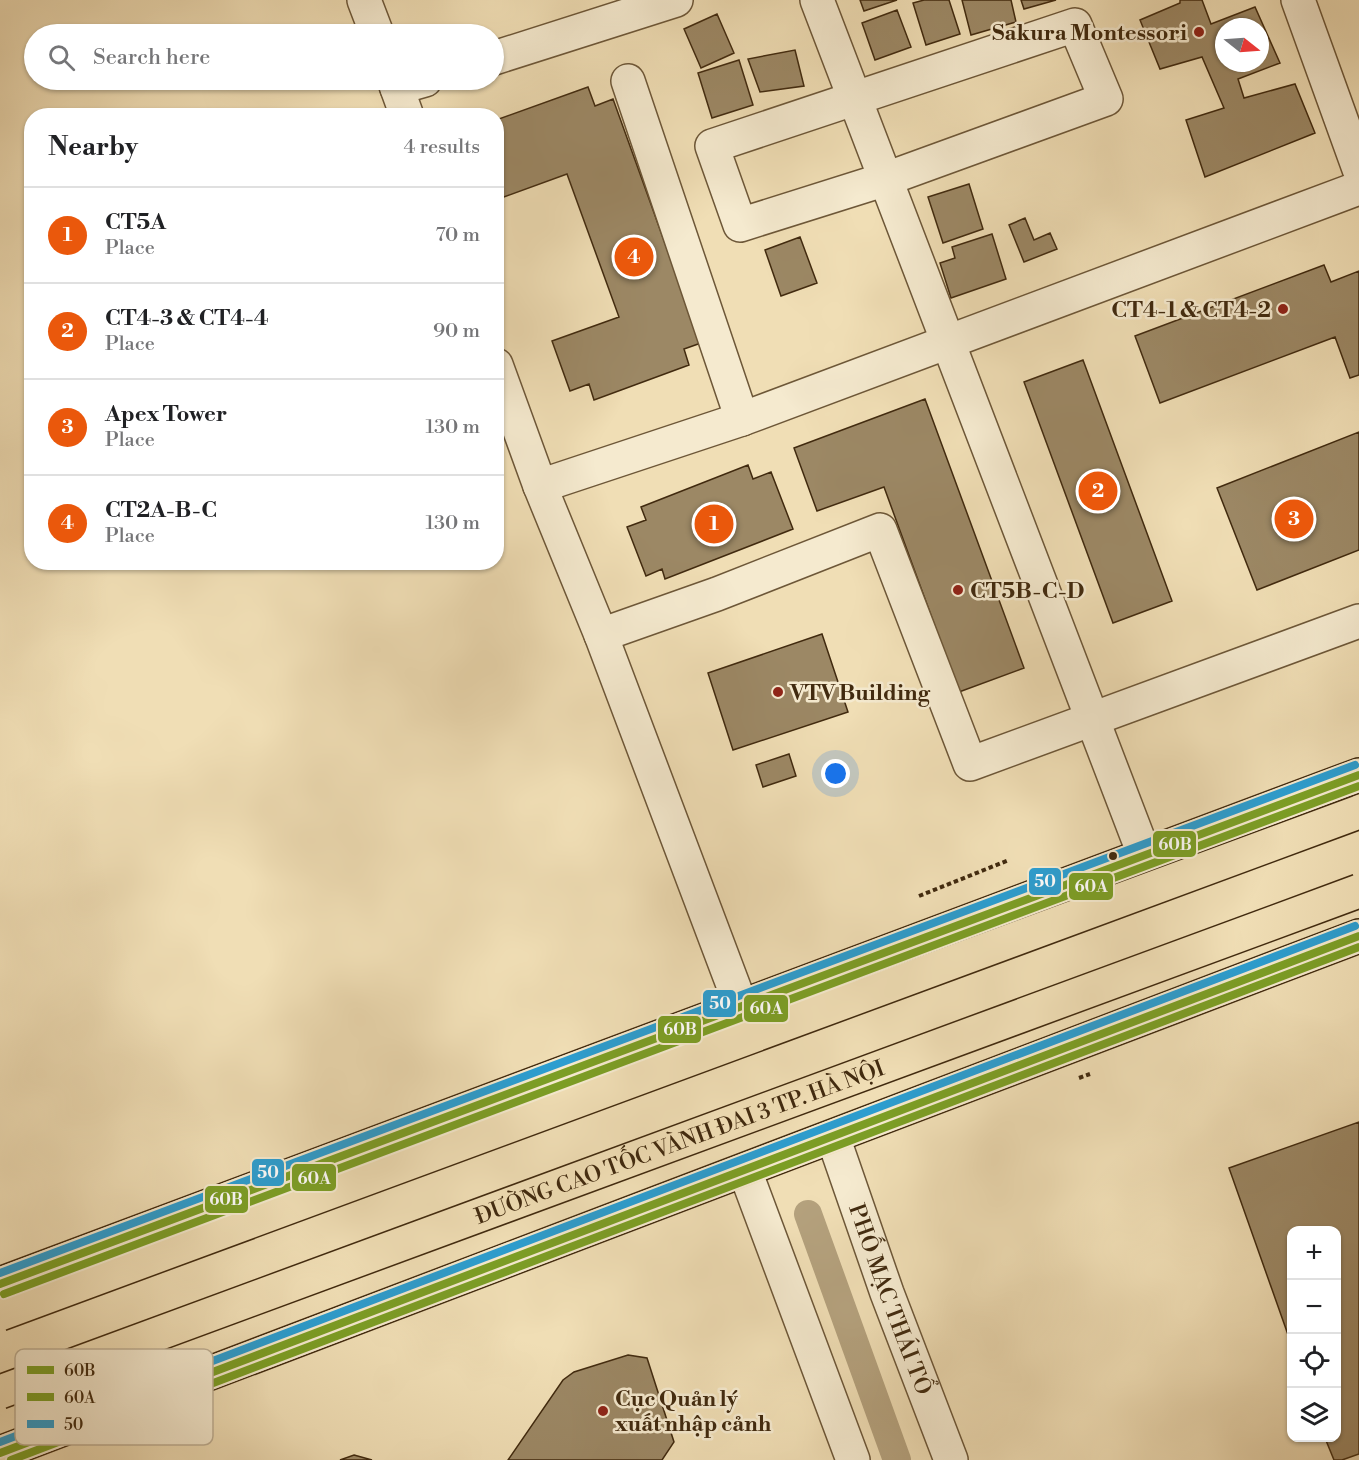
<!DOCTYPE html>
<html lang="en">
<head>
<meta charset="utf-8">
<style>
  :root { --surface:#fff; --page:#f2f2f2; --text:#202124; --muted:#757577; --line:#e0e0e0; --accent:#ea580c }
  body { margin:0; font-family:"Libre Bodoni",serif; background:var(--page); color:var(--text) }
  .controls { position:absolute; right:18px; bottom:18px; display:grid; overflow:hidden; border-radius:12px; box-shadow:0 2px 4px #0004 }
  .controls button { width:54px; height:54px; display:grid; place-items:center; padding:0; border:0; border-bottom:2px solid var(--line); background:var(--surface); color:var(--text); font:30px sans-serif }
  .compass { position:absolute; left:1215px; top:18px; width:54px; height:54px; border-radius:50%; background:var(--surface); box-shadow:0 2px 4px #0004; rotate:107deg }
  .you { position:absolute; left:836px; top:774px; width:21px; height:21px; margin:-15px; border:4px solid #fff; border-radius:50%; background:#1a73e8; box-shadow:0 0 0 9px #1a73e833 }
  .badge { display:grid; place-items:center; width:39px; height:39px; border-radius:50%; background:var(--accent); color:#fff; font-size:20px; font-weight:700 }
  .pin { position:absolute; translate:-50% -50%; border:3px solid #fff; box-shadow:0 2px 6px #0006 }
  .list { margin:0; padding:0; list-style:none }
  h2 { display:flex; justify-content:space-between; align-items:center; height:78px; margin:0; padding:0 24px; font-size:26px }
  h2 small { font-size:20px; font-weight:400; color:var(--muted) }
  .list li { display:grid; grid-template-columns:39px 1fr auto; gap:18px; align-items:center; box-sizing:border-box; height:96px; padding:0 24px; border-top:2px solid var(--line) }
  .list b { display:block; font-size:22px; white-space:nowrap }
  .list p { margin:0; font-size:20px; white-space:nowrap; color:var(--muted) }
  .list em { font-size:20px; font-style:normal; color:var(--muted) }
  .icon { flex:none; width:33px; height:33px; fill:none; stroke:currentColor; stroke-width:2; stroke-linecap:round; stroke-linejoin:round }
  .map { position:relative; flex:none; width:1359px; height:1460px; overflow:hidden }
  .search { position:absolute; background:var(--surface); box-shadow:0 2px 4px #0004; left:24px; top:24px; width:480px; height:66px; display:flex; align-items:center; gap:15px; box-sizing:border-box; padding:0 21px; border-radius:33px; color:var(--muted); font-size:22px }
  .panel { position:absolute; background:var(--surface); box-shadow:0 2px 4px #0004; left:24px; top:108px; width:480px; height:462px; border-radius:24px }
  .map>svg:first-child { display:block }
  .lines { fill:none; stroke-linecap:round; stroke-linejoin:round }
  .canal { stroke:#b4a17d; stroke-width:28 }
  .building { fill:#9c8865; stroke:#412a0f; stroke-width:1.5; fill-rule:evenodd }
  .minor-casing { stroke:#6d5738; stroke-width:36 }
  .major-casing { stroke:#412a0f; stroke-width:36 }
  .path { stroke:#412a0f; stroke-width:4; stroke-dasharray:4.5 3; stroke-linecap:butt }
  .minor { stroke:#f5eacf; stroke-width:33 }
  .major { stroke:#f0deb5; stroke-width:33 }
  .highway-bridge-casing { stroke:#412a0f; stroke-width:36; stroke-linecap:butt }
  .highway-bridge { stroke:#f0deb5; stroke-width:33 }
  .bus-1-casing { stroke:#f5eacf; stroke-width:12 }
  .bus-2-casing { stroke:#f5eacf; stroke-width:12 }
  .bus-3-casing { stroke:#f5eacf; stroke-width:12 }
  .bus-1 { stroke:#7c9e25; stroke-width:8 }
  .bus-2 { stroke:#7c9e25; stroke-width:8 }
  .bus-3 { stroke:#2c9dcf; stroke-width:8 }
  .poi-dot { fill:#8f2418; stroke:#f5eacf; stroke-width:2 }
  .bus-dot { fill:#412a0f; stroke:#f5eacf; stroke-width:2 }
  .labels { text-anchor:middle; stroke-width:5; stroke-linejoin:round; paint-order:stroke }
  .poi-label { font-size:22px; font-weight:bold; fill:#412a0f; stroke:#f5eacf; text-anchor:start }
  .street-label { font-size:22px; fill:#412a0f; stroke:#f5eacf }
  .key { fill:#f5eacf; stroke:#bfb095; stroke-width:1.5 }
  .key-label { font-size:16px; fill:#412a0f }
  .line-badge { stroke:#f5eacf; stroke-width:2 }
  .badge-label { font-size:16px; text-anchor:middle; font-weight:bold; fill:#fff }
</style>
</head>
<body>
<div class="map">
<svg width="1359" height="1460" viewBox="0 0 1359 1460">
  <rect width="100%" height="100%" fill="#f0deb5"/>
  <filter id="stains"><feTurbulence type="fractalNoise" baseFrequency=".00333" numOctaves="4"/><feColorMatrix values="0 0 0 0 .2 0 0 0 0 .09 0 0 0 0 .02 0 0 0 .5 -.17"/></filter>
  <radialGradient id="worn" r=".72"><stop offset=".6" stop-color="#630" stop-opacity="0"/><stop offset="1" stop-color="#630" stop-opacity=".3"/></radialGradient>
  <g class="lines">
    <path class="canal" d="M808 1214 897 1460"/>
  </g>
  <path class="building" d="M860 0H897L864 11Z
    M924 0H949L960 34 926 45 913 3Z
    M962 0H1011L1016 22 971 35Z
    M1021 0H1056L1024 9Z
    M1180 0H1202L1211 24 1255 7 1280 63 1238 79 1244 98 1295 84 1315 133 1205 177 1186 120 1224 108 1202 57 1160 69 1140 20 1180 3ZM1224 27H1260V63H1224Z
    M897 10 911 47 875 60 862 23Z
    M717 14 734 53 701 68 684 29Z
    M795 50 804 86 760 92 748 59Z
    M739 60 753 105 712 118 698 73Z
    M588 87 595 106 613 99 701 343 684 349 689 365 594 400 589 384 570 391 552 341 619 317 567 174 501 198 496 186V120Z
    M969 184 983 229 943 243 928 197Z
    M1025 218 1034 240 1050 233 1057 249 1024 262 1009 225Z
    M992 234 1006 279 951 298 940 263 955 258 952 247Z
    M800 237 817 283 781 296 765 250Z
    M1324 265 1331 282 1359 271V375L1350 378 1335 337 1160 403 1135 336Z
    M1083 360 1172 601 1113 623 1024 382Z
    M925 399 1024 668 959 692 884 487 817 511 794 448Z
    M1359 432V550L1257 590 1217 488Z
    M748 465 753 479 771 472 793 529 665 579 662 569 646 576 627 527 646 520 641 507Z
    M822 634 848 712 733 750 708 673Z
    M789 754 796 776 763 787 756 765Z
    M1359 1122V1454L1342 1460H1334L1325 1438H1336V1230H1292V1346L1229 1168Z
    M628 1355 647 1358 674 1442 662 1460H508L563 1380 574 1372Z
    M354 1455 372 1460H340Z"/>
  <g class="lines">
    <defs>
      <g id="minor">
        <path d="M364 0 377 34"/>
        <path d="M817 0 1144 854"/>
        <path d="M1298 0 1359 169"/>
        <path d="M1075 25 1106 99 886 179 740 225 712 146Z"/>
        <path d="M494 58 676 0"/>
        <path d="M394 80 407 116"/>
        <path d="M628 81 742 419"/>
        <path d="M397 88 425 80"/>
        <path d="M496 365 540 486 601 635 741 1006"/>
        <path d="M540 486 742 419 1359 188"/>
        <path d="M601 635 717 594 880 530 970 764 1359 621"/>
        <path id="s1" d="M833 1137 887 1293 951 1460"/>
        <path d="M745 1171 853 1460"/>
      </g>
      <path id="major" d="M0 1284 1359 775
        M0 1453 1359 936"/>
    </defs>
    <use href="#minor" class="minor-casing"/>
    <use href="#major" class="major-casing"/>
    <path class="path" d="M919 896 1009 860
      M1079 1078 1090 1074"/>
    <use href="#minor" class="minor"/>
    <use href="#major" class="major"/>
    <defs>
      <g id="highway-bridge">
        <path d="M0 1314 1359 812"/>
        <path id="s2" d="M0 1392 1359 891"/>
      </g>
    </defs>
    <use href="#highway-bridge" class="highway-bridge-casing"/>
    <use href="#highway-bridge" class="highway-bridge"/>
    <defs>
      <path id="bus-1" d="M0 1284 1359 775
        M0 1453 1359 936"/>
      <path id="bus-2" d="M4 1294 1359 786
        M11 1460 1359 947"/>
      <path id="bus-3" d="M0 1273 1355 765
        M0 1442 1355 926"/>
    </defs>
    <use href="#bus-1" class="bus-1-casing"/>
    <use href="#bus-2" class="bus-2-casing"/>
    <use href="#bus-3" class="bus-3-casing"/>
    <use href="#bus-1" class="bus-1"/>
    <use href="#bus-2" class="bus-2"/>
    <use href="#bus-3" class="bus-3"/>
  </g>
  <g class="poi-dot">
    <circle cx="1199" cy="32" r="6"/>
    <circle cx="1283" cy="309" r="6"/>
    <circle cx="958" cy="590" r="6"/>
    <circle cx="778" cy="692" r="6"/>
    <circle cx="603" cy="1411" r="6"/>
  </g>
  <circle class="bus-dot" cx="1113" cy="856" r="5"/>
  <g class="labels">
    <g class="poi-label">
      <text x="1187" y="40" text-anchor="end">Sakura Montessori</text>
      <text x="1271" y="317" text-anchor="end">CT4-1 &amp; CT4-2</text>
      <text x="970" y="598">CT5B-C-D</text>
      <text x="790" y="700">VTV Building</text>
      <text x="615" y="1406">Cục Quản lý<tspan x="615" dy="25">xuất nhập cảnh</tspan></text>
    </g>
    <g class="street-label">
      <text dy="8" stroke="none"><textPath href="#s2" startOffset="724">ĐƯỜNG CAO TỐC VÀNH ĐAI 3 TP. HÀ NỘI</textPath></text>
      <text dy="8" stroke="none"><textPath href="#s1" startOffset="172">PHỐ MẠC THÁI TỔ</textPath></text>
    </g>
  </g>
  <rect x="15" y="1349" width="198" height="96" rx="9" class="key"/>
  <rect x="27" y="1366" width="27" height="8" fill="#7c9e25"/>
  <rect x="27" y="1393" width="27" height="8" fill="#7c9e25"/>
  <rect x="27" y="1420" width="27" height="8" fill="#2c9dcf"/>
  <g class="key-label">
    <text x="64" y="1376">60B</text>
    <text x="64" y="1403">60A</text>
    <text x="64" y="1430">50</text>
  </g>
  <g class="line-badge">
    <rect x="1152" y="830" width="45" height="28" rx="6" fill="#7c9e25"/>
    <rect x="1028" y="867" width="34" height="29" rx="6" fill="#2c9dcf"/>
    <rect x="1068" y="872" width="46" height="29" rx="6" fill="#7c9e25"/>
    <rect x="702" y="989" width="35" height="29" rx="6" fill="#2c9dcf"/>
    <rect x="743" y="994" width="46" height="29" rx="6" fill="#7c9e25"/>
    <rect x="657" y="1015" width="45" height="29" rx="6" fill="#7c9e25"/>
    <rect x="251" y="1158" width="34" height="29" rx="6" fill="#2c9dcf"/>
    <rect x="291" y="1163" width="46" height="29" rx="6" fill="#7c9e25"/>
    <rect x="204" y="1185" width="45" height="29" rx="6" fill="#7c9e25"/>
  </g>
  <g class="badge-label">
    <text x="1175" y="850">60B</text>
    <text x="1045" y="887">50</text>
    <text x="1091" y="892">60A</text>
    <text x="720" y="1009">50</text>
    <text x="766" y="1014">60A</text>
    <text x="680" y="1035">60B</text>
    <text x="268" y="1178">50</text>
    <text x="314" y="1184">60A</text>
    <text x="226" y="1205">60B</text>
  </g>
  <rect width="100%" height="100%" filter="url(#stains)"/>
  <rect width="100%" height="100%" fill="url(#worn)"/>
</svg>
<div class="controls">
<button>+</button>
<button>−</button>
<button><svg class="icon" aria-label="locate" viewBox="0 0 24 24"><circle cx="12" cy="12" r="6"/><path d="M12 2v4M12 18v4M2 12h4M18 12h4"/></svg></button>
<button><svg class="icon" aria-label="layers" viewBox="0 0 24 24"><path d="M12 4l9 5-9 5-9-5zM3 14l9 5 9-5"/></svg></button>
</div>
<svg class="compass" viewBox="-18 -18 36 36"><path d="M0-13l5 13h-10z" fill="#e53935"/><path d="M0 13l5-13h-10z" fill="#757577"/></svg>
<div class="you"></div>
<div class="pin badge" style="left:714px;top:524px">1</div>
<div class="pin badge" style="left:1098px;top:491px">2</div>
<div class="pin badge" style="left:1294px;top:519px">3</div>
<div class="pin badge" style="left:634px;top:257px">4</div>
<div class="search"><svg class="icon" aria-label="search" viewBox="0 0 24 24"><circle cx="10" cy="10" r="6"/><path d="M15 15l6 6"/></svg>Search here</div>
<section class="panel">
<h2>Nearby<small>4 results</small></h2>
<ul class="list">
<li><span class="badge">1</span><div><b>CT5A</b><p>Place</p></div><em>70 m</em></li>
<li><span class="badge">2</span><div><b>CT4-3 &amp; CT4-4</b><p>Place</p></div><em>90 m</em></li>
<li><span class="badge">3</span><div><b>Apex Tower</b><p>Place</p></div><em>130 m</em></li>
<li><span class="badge">4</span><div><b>CT2A-B-C</b><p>Place</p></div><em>130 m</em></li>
</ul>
</section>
</div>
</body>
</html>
